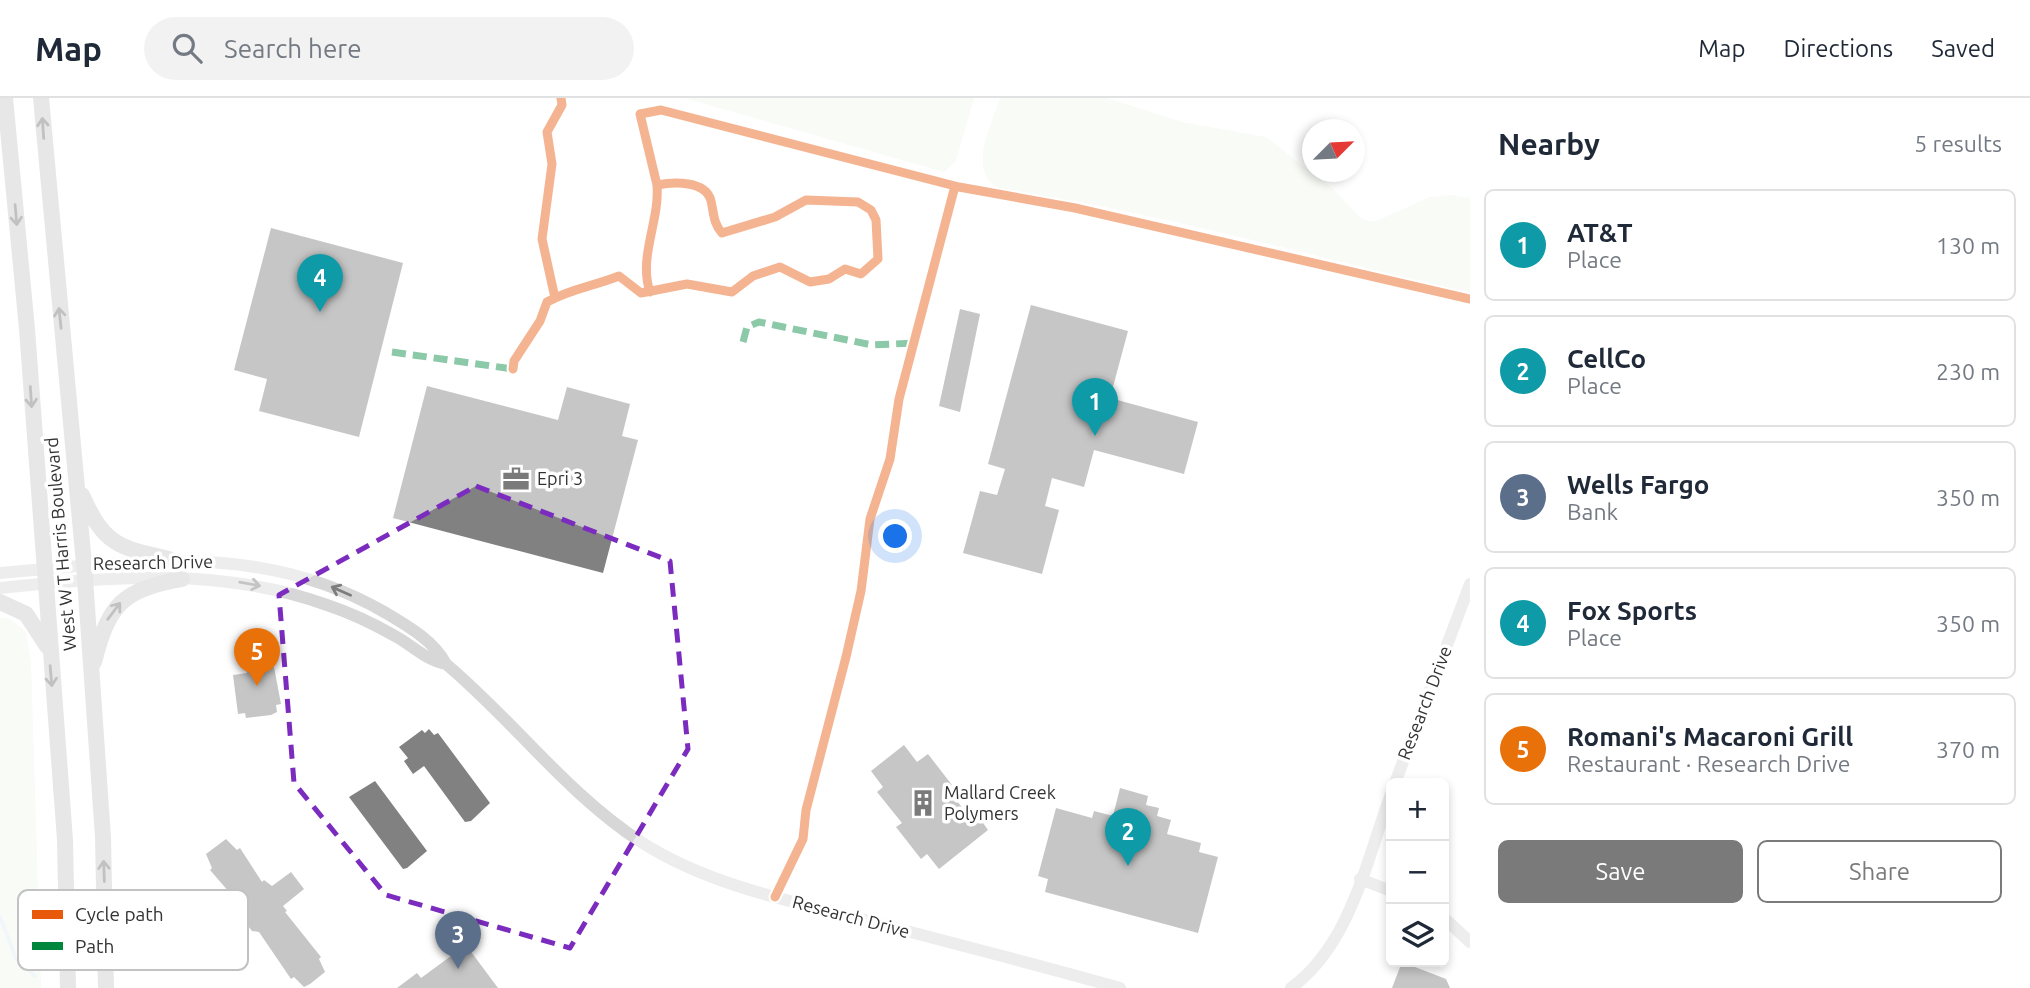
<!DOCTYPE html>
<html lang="en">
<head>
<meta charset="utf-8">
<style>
  :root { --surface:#fff; --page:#f2f2f3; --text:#1f2937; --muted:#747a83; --line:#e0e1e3; --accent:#7a7a7a }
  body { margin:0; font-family:Ubuntu,sans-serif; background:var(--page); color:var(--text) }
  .controls { position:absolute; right:21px; bottom:21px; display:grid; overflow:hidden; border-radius:10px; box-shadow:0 4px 10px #0003 }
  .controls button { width:63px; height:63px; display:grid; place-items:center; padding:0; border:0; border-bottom:2px solid var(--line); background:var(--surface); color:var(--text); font:35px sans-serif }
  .compass { position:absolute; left:1302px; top:21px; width:63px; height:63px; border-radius:50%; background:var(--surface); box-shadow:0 4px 10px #0003; rotate:66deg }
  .you { position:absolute; left:896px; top:439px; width:24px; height:24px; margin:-18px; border:5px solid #fff; border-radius:50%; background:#1a73e8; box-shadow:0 0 0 10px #1a73e833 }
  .badge { display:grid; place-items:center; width:46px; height:46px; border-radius:50%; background:var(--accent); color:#fff; font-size:23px; font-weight:700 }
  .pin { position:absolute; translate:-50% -58px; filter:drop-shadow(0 2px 4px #0008) }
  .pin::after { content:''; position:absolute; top:37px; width:24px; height:21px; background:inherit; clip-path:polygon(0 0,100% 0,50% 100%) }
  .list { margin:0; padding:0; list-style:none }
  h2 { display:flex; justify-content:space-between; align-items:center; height:91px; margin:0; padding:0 28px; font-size:30px }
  h2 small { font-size:23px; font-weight:400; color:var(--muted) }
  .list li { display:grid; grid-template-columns:46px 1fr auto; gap:21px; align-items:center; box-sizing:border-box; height:112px; margin:0 14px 14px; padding:0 14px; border:2px solid var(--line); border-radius:10px }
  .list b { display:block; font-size:26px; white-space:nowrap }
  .list p { margin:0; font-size:23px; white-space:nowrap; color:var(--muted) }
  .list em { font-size:23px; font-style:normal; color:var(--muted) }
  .actions { display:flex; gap:14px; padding:21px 28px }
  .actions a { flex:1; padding:16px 0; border:2px solid var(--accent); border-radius:10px; text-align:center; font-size:24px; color:var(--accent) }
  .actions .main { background:var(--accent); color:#fff }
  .icon { flex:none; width:38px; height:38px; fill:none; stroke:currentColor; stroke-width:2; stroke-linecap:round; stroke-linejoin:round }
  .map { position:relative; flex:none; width:1470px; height:890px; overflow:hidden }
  header { display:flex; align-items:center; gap:42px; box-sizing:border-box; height:98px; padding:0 35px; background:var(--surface); border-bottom:2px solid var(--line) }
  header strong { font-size:33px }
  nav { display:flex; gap:38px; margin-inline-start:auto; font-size:24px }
  .search { width:490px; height:63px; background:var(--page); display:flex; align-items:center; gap:18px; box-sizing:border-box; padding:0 24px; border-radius:38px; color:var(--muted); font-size:26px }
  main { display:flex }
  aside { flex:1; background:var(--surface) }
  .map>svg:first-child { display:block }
  .green { fill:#f1f5ed }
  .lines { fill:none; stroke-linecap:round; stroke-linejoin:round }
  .stream { stroke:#ddebf3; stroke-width:3.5 }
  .building { fill:#818181 }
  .tertiary { stroke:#d7d7d7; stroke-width:12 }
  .primary { stroke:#cacaca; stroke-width:16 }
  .quiet { stroke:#00873e; stroke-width:7; stroke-dasharray:14 7; stroke-linecap:butt }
  .cycleway-casing { stroke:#fff; stroke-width:13 }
  .cycleway { stroke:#e8590c; stroke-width:9 }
  .oneway { stroke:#777 }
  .oneway2 { stroke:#7d7d7d }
  .marked { fill:none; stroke:#7b2cbf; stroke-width:5; stroke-dasharray:14 9; stroke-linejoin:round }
  .labels { text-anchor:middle; stroke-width:7; stroke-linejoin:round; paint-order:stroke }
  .poi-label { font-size:18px; fill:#333; stroke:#fff; text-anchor:start }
  .street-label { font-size:18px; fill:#333; stroke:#fff }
  .key { fill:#fff; stroke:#c2c2c2; stroke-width:2 }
  .key-label { font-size:19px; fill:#333 }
</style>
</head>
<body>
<header>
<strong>Map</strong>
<div class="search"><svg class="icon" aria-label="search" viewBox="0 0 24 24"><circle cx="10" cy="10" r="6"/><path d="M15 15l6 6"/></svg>Search here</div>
<nav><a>Map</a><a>Directions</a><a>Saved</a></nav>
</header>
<main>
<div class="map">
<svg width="1470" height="890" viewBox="0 0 1470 890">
  <rect width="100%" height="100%" fill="#fff"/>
  <path class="green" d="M684 0H974L956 63 944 74Z
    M1000 0H1107L1182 24 1266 39 1333 91 1362 121 1374 124 1430 99 1451 97 1470 100V195C1340 165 1211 129 1080 104 1060 100 1005 98 992 86 970 65 993 23 1000 0Z
    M0 520 10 521 26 534 31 564 41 890H0Z"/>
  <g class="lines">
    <path class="stream" d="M0 818 16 861 35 878"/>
  </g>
  <path class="building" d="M271 130 403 165 359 339 259 313 267 281 234 272Z
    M1031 207 1128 233 1110 300 1198 324 1184 376 1094 352 1084 389 1052 380 1045 408 1059 412 1042 476 963 455 980 393 997 397 1005 371 988 366Z
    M960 211 980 216 960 314 939 308Z
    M427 288 558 322 567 289 630 306 622 338 638 342 603 475 393 420Z
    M258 566V570L274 569 281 606 276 607 277 614 271 617 246 620 245 615 238 616 233 577 247 575 246 568Z
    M429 631 434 637 438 635 490 705 471 723 465 724 424 668 413 676 404 663 408 660 399 649 422 632 425 635Z
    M904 647 917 664 928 656 952 687 947 690 971 721 977 716 988 732 939 771 927 756 921 761 896 729 902 725 877 694 883 689 871 673Z
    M375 683 427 753 407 770 403 771 349 699Z
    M1120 690 1148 698 1146 707 1159 710 1157 718 1171 722 1167 736 1201 745 1199 754 1218 759 1198 835 1045 794 1048 781 1038 778 1056 710 1092 720 1094 713 1113 718Z
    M226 741 237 752 240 750 262 784 264 782 272 788 291 774 304 791 283 808 287 813 285 814 321 859 319 861 325 874 310 886 304 889 294 879 291 881 259 834 252 833 236 813 239 811 234 804 236 802 210 772 212 770 206 756Z
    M466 847 498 890H397L417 875 421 880Z
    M1402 864 1446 881 1450 890H1392Z"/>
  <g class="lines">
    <path class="tertiary" d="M0 475C136 464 261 442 386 515 408 528 434 543 446 566 514 623 566 695 641 744 705 785 781 801 854 819 943 843 1032 865 1120 890
      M0 490C110 478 222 469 327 507 351 515 374 526 395 538 412 547 427 563 446 566
      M1395 685 1470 486
      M1360 781 1391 793
      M1444 820 1470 844
      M1291 890C1351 846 1366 763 1391 696"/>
    <path class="primary" d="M5 0 27 231 65 742 68 890
      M41 0 84 466 103 739 106 890
      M82 397C104 447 119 450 169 461
      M0 504 26 516 47 548
      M94 564C109 506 122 492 182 481"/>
    <path class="quiet" d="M743 244 747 229 759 224 872 247 915 245
      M392 254 513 271"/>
    <defs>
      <path id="cycleway" d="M650 194C638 159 660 123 657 87
        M555 200 542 141 552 66 547 34 562 7 561 0
        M513 271 514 263 540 223 547 204C570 191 594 188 619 178L641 195 687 186 732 194 753 178 780 169 810 184 829 181 845 171 861 176 878 161 876 122 871 112 858 104 806 102 775 119 722 135C713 125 714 115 711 103 706 82 673 84 657 87L640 16 661 12 959 89 1075 110 1470 201
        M775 799 803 741 806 712 846 559 861 493 870 421 890 361 899 301 955 88"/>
    </defs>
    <use href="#cycleway" class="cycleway-casing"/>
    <use href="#cycleway" class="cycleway"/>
  </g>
  <defs><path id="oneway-shaft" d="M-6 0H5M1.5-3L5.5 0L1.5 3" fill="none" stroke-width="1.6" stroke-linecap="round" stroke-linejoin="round" transform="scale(1.75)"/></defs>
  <g class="oneway">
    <use href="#oneway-shaft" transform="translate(43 30) rotate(-94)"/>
    <use href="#oneway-shaft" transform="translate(16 117) rotate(85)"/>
    <use href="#oneway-shaft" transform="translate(60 220) rotate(-96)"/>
    <use href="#oneway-shaft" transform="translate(31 299) rotate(86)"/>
    <use href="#oneway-shaft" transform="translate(114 513) rotate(-53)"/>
    <use href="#oneway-shaft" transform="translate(51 578) rotate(85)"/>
    <use href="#oneway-shaft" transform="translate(104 773) rotate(-92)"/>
  </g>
  <g class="oneway2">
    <use href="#oneway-shaft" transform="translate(250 486) rotate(10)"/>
    <use href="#oneway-shaft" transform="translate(341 493) rotate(-156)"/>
  </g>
  <path d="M0 0H1470V890H0ZM476 388 670 463 688 651 570 850 386 797 294 685 279 497Z" fill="#fff" fill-opacity=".55" fill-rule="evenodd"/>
  <path class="marked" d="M476 388 670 463 688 651 570 850 386 797 294 685 279 497Z"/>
  <defs>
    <symbol id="office-bare" viewBox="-9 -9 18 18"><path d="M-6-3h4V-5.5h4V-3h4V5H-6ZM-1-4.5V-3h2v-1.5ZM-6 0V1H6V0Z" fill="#7a7a7a" stroke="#fff" stroke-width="2.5" paint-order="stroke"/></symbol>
    <symbol id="building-bare" viewBox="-9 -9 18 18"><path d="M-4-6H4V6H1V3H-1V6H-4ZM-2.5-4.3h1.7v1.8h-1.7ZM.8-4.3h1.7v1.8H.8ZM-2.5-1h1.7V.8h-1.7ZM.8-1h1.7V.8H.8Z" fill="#7a7a7a" stroke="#fff" stroke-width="2.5" paint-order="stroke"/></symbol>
  </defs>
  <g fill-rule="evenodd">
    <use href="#office-bare" x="497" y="362" width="38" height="38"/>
    <use href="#building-bare" x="904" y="686" width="38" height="38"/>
  </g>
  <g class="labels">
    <g class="poi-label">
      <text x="537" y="387">Epri 3</text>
      <text x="944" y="701">Mallard Creek<tspan x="944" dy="21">Polymers</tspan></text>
    </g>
    <g class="street-label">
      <text transform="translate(61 446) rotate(-95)" y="6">West W T Harris Boulevard</text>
      <text transform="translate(153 465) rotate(-1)" y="6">Research Drive</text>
      <text transform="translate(1425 605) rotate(-69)" y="6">Research Drive</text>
      <text transform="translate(851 819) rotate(15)" y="6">Research Drive</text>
    </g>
  </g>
  <rect x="18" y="792" width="230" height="80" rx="10" class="key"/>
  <rect x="32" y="812" width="31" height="9" fill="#e8590c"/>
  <rect x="32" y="844" width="31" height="8" fill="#00873e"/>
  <g class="key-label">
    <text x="75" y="823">Cycle path</text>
    <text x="75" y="855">Path</text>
  </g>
</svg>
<div class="controls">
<button>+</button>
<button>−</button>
<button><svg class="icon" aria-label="layers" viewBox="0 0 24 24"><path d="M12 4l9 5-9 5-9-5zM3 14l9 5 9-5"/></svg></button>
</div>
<svg class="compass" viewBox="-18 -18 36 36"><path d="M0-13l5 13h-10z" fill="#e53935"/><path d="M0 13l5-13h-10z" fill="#747a83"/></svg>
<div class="you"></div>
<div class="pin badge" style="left:1095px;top:338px;background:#0f9aa8">1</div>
<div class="pin badge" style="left:1128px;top:768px;background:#0f9aa8">2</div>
<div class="pin badge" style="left:458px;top:871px;background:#5c6f8a">3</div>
<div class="pin badge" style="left:320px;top:214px;background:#0f9aa8">4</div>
<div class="pin badge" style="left:257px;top:588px;background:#e8710a">5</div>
</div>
<aside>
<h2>Nearby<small>5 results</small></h2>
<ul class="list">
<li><span class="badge" style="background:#0f9aa8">1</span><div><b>AT&amp;T</b><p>Place</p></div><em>130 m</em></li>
<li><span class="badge" style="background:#0f9aa8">2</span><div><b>CellCo</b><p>Place</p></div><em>230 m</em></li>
<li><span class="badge" style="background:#5c6f8a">3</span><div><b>Wells Fargo</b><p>Bank</p></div><em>350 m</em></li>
<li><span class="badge" style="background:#0f9aa8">4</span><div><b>Fox Sports</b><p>Place</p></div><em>350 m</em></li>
<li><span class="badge" style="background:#e8710a">5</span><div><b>Romani's Macaroni Grill</b><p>Restaurant · Research Drive</p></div><em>370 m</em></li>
</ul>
<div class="actions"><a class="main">Save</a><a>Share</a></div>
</aside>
</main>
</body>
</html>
